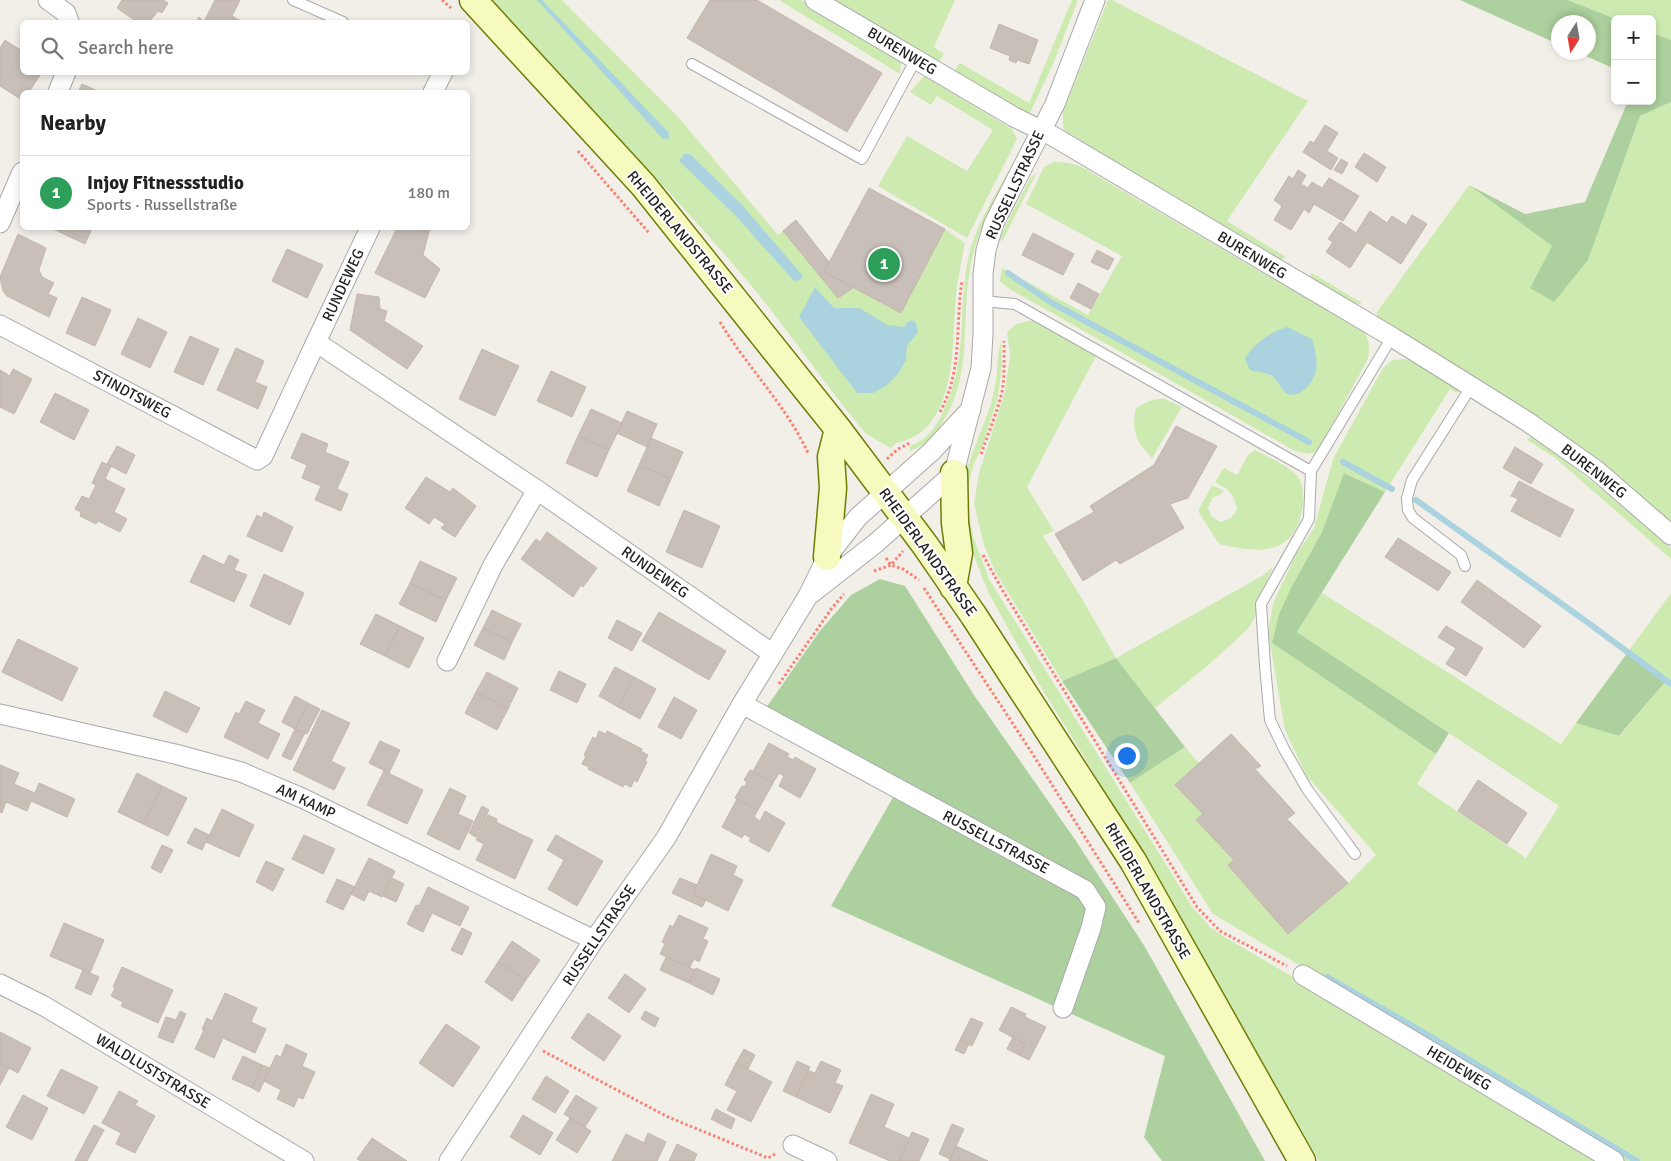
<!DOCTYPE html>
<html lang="en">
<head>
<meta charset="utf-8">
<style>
  :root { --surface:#fff; --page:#f2f2f2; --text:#222; --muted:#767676; --line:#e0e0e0; --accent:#0b8043 }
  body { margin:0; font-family:Signika,sans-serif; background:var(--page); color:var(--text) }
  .controls { position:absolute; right:15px; top:15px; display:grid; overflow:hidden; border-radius:8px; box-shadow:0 2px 8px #0003 }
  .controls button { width:45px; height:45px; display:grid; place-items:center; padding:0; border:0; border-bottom:1px solid var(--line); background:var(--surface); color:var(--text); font:25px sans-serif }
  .compass { position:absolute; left:1551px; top:15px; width:45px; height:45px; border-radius:50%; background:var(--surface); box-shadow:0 2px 8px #0003; rotate:191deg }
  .you { position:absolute; left:1126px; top:755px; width:18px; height:18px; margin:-12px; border:4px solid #fff; border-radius:50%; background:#1a73e8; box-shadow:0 0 0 8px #1a73e833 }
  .badge { display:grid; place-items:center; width:32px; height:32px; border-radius:50%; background:var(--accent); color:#fff; font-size:16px; font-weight:700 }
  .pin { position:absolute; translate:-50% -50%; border:2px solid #fff; box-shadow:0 1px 5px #0006 }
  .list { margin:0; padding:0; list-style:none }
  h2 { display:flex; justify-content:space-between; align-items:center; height:65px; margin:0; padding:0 20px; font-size:21px }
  h2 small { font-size:16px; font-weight:400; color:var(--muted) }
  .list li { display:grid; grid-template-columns:32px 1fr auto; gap:15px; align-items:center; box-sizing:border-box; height:75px; padding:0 20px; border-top:1px solid var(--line) }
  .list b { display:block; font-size:19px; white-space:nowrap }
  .list p { margin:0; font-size:16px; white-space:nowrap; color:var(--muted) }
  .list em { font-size:16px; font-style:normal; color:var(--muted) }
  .icon { flex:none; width:28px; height:28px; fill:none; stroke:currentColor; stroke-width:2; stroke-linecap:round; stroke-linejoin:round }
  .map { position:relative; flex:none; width:1671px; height:1161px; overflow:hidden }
  .search { position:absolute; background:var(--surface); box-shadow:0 2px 8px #0003; left:20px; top:20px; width:450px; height:55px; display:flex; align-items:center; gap:12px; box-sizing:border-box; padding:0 18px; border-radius:8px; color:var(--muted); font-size:19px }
  .panel { position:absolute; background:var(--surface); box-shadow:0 2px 8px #0003; left:20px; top:90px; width:450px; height:140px; border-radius:8px }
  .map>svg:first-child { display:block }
  .grass { fill:#cdebb0 }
  .forest { fill:#add19e }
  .water { fill:#aad3df }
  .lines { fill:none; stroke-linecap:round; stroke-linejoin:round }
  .stream { stroke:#aad3df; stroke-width:6 }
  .building { fill:#c7bfb8; stroke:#c4b6ab }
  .service-casing { stroke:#a9a9a9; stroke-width:12 }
  .minor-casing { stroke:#a9a9a9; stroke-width:21 }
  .secondary-casing { stroke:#707d05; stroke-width:29 }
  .path { stroke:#fa8072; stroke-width:3; stroke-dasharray:2.5 2.5; stroke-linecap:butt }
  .service { stroke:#fff; stroke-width:10 }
  .minor { stroke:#fff; stroke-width:19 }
  .secondary { stroke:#f7fabf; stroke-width:26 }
  .labels { text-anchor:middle; stroke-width:4; stroke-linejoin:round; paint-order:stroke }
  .street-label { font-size:15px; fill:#222; stroke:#fff }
</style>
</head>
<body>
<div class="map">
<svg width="1671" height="1161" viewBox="0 0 1671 1161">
  <rect width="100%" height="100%" fill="#f2efe9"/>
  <path class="grass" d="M488 0H562L679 118 778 235 783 231 838 298 853 288 901 313 945 229 965 243C961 264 956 286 955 308 952 354 955 432 896 443L891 448 866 434C824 384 787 328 745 278 663 182 575 91 488 0Z
    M779 0H801L901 60 900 74Z
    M828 0H955L934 47 944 54 940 60 932 63Z
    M1072 0H1078L1053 64 1029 115 952 74 960 63 1029 103Z
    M1108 0H1112L1308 101 1227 221 1286 257 1277 261 1069 136 1063 128V112Z
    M1568 0H1671V40L1652 33V19H1616Z
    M924 76 1012 129 1017 139 967 238 878 186 907 136 967 171 993 130 937 96 931 105 910 92Z
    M1671 102V524L1602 465 1547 424 1377 322V312L1469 185 1552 246 1530 288 1588 260 1640 116Z
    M1021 149 1020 156C1003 188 981 220 973 255 958 313 977 375 939 428 935 433 930 440 924 444 920 447 914 449 910 451V446C914 444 919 442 923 439 933 432 938 422 943 412 970 358 956 306 970 251 979 217 1004 180 1021 149Z
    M1054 162 1069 163 1082 167 1365 333C1370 343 1370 351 1367 361L1317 452 1308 454 1295 451 1008 288 1000 281 1002 268 1088 315 1122 256 1026 204 1044 167Z
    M1037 172 1002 242 1000 238 1003 230 1029 180Z
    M1312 273 1362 303 1354 306 1307 280Z
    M1029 321H1040L1096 356 1027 487 1054 531 1043 536 1081 597 1116 658 1262 576 1273 567 1259 599 1258 612 1247 630 1206 667 1155 708 1116 658 1062 681 996 573 984 545 974 504 979 473 1005 392 1010 354 1007 332 1016 324Z
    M1001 342 1002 365 998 397 984 442 973 466 969 482 968 502 964 506V485L969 463 991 404 996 381 999 349Z
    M1402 359 1409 360 1460 389 1457 393 1450 389 1385 492 1345 473 1322 532 1292 586 1272 643 1436 754 1417 784 1526 858 1559 806 1297 632 1322 593 1561 744 1576 723 1620 736 1666 681 1628 652 1671 593V1161H1623L1414 1033 1213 914 1130 783 1185 747 1199 763 1175 785 1203 814 1196 820 1234 860 1228 865 1288 934 1348 883 1376 855 1306 775 1285 730 1268 632 1273 604 1295 556 1314 528 1333 459 1383 368 1393 360Z
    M1163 398 1182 407 1152 458C1136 442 1131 431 1136 408L1149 401Z
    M1532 435 1600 488 1671 548V559L1554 457 1527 440Z
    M1255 450C1269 458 1292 466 1300 480 1304 489 1304 505 1301 515 1290 558 1254 552 1219 544L1198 511 1212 485 1224 491 1220 495 1213 497 1208 507 1211 516 1220 522 1231 518 1237 509C1233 492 1229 490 1215 482L1224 468 1237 475 1248 455Z
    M964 515H969L973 536 989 579 1191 905 1210 927 1223 936 1607 1161H1319L1085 758 1042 689 988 592 967 538Z"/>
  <path class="forest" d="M1460 0H1568L1616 19 1615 69 1579 53 1588 52V22H1558V44Z
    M1652 33 1671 40V102L1640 116 1588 260 1554 302 1530 288 1552 246 1469 185 1525 214 1585 202 1628 101H1652Z
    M1344 473 1385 492 1297 632 1449 733 1436 754 1272 643 1279 614 1292 586 1322 532Z
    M880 579 905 586 974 695 1076 841 1145 947 1265 1161H1162L1144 1137 1165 1056 831 906 896 792 759 718 819 632 851 595Z
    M1628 652 1666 681 1619 736 1576 723Z
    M1116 658 1185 747 1130 783 1062 681Z"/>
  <path class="water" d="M537 0H542L669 133V138L663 139Z
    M684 154H690L743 206 803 276 800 280 794 281 736 216 679 161Z
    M815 287 834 308H859L888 325 904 327 908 322 912 320 916 323 918 332 907 346 906 360 898 374 886 386 873 393H857L799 317Z
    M1287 327 1312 339C1315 349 1318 361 1316 371 1313 382 1302 398 1288 394 1281 391 1279 381 1272 376 1266 372 1257 372 1250 370L1245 359C1253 344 1272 331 1287 327Z"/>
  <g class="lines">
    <path class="stream" d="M1008 273 1052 303 1309 442
      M1343 462 1392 489
      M1416 500 1587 622 1671 684
      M1327 977 1423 1032 1637 1161"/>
  </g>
  <path class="building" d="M122 0H163L168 3 162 13 158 11 149 22H137L117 8Z
    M215 0H240L232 16 241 21 240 22H196L199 17 204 22Z
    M710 0H757L882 73 847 132 687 38Z
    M999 24 1038 40 1029 64 1017 60 1016 63 1009 60 1010 56 990 48Z
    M5 40 22 51V72H42L29 92H22V100L0 86V48Z
    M82 84 100 92H78Z
    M1325 125 1338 133 1327 151 1338 158 1331 170 1303 152 1310 141 1314 143Z
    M1364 153 1386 167 1377 182 1355 167Z
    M1341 159 1348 163 1342 174 1334 170Z
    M1298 170 1306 175 1301 184 1308 188 1312 182 1322 188 1329 178 1359 196 1343 221 1314 204 1309 213 1304 209 1291 230 1274 220 1282 206 1274 200 1289 176 1293 179Z
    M869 188 945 229 901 313 824 272Z
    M1370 211 1387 223 1392 216 1406 225 1412 215 1427 224 1401 264 1367 242 1350 268 1326 252 1333 242 1328 239 1340 222 1356 233Z
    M796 220 829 262 824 272 853 288 838 298 783 231Z
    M51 228H92L85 244Z
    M397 228H430L423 255 440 269 425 298 375 273Z
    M1033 233 1074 254 1063 275 1022 255Z
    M18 234 46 248 39 270 42 277 54 283 48 294 57 298 49 317 7 296 3 291 0 277Z
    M287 249 323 265 307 298 272 281Z
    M1097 250 1114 259 1108 270 1091 262Z
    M1078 283 1099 294 1091 309 1070 298Z
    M357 294 379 297 380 309 387 311 384 321 423 346 407 369 350 330Z
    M82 297 111 310 95 346 66 333Z
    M138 318 167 332 150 368 121 354Z
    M190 336 219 349 203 385 174 372Z
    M236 348 264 361 255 382 267 387 258 409 217 390Z
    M482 349 519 366 495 416 459 399Z
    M13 369 32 379 14 414 0 407V370L10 376Z
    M551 371 586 387 572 417 537 401Z
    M55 393 89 410 74 440 40 422Z
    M591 409 622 423 609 450 578 436Z
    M627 411 657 424 647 447 617 433Z
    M1176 426 1217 446 1188 498 1170 504 1184 528 1120 564 1116 560 1083 581 1055 534 1094 512 1090 506 1154 465Z
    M302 433 328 444 325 452 349 462 337 489 348 494 341 511 315 500 321 486 302 478 307 465 291 458Z
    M578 436 609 450 597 477 566 463Z
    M651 438 683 452 671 479 639 465Z
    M117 446 135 455 126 474 107 464Z
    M1515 447 1543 464 1531 484 1503 468Z
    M102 462 111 466 105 479 125 489 114 512 127 519 120 532 98 521 96 524 80 516 81 512 75 509 82 496 89 499 96 485 92 483Z
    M639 465 671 479 659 506 627 491Z
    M426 477 450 492 453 488 476 506 455 537 441 528 445 524 434 517 429 524 405 508Z
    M1519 481 1574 510 1560 537 1511 511 1518 499 1511 496Z
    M684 510 720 526 702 568 666 552Z
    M264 512 293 527 282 552 247 536 257 515 262 518Z
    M547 532 597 568 583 587 581 585 573 597 521 559 536 539 540 542Z
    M1398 538 1451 572 1438 591 1385 557Z
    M203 555 224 565 229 555 239 560 234 570 247 575 234 602 190 582Z
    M420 561 457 578 446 600 410 583Z
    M264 574 304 593 290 625 250 606Z
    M1477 580 1541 626 1524 648 1461 602Z
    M410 583 446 600 436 622 399 604Z
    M492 610 521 624 512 642 483 628Z
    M659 612 726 651 709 680 642 641Z
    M376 614 400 626 385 656 360 644Z
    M617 620 642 633 632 651 608 638Z
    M400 626 424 638 409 668 385 656Z
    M1446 626 1483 648 1466 676 1446 664 1456 648 1438 637Z
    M483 628 512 642 504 660 474 645Z
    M18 639 78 668 62 701 2 672Z
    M615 667 634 677 618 707 599 696Z
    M559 671 586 684 577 703 550 690Z
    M487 672 518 688 508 709 476 692Z
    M634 677 656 689 640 719 618 707Z
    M165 691 200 708 187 733 153 716Z
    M476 692 508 709 497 730 465 713Z
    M295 696 308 703 295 729 282 722Z
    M674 697 697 710 681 739 658 727Z
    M246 701 265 710 258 723 280 734 268 759 224 737 236 712 239 714Z
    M308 703 320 709 307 734 295 729Z
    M322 710 350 723 331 761 345 768 334 790 293 770Z
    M295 729 305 733 291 760 282 756Z
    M599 731 606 734 607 731 642 749 641 751 648 755 645 761 647 762 637 782 634 780 631 787 625 784 623 787 588 769 589 767 582 764 586 756 584 755 593 737 596 739Z
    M1231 734 1261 766 1255 769 1295 813 1287 819 1348 883 1288 934 1228 865 1234 860 1196 820 1203 814 1175 785Z
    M380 741 400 750 389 773 369 763Z
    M769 743 789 754 787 757 793 760 795 757 816 769 800 798 779 786 784 776 779 773 773 783 753 771Z
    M0 765 19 773 14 784 35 793 39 783 75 799 67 817 31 801 27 811 6 802 2 813 0 812Z
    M750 770 773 783 758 810 735 798 742 786 744 787 747 782 744 780Z
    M384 771 423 790 407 824 367 805Z
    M137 773 162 786 143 824 118 812Z
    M1478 780 1527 813 1507 844 1458 811Z
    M162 786 187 798 168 836 143 824Z
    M450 788 466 796 458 814 473 821 459 850 427 834Z
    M737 799 758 810 754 817 760 821 765 811 785 823 769 852 749 841 751 838 744 834 742 838 722 827Z
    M482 806 489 810 476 837 469 833Z
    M222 809 254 825 239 857 206 842Z
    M488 815 497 819 496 822 533 840 515 879 476 860 484 844 476 840Z
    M195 828 209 835 202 850 187 843Z
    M304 835 335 849 323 874 292 859Z
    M556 835 603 861 577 906 548 889 564 860 547 850Z
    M162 845 173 850 161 873 151 868Z
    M711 854 737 866 733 875 743 880 728 911 693 894Z
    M369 858 395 871 382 897 369 891 364 901 351 894Z
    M266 861 284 869 273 891 256 882Z
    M392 878 404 884 396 902 383 896Z
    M680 878 697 885 693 894 706 900 702 907 672 893Z
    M337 879 355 887 343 910 326 902Z
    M428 887 469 907 460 926 432 913 423 932 407 924 416 905 419 906Z
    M679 915 708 928 703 939 708 941 699 962 694 959 690 967 660 954 665 944 662 942 670 925 673 927Z
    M64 923 104 940 90 973 50 956Z
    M462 928 472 933 462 955 451 950Z
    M512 941 540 960 526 980 498 962Z
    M666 957 695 970 689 983 660 970Z
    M498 962 526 980 512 1001 485 982Z
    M122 967 173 990 158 1023 121 1006 123 1002 111 996 115 988 113 987Z
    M696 968 720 979 713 995 689 983Z
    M83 970 99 977 91 995 75 988Z
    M625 974 646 989 629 1013 608 998Z
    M225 993 257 1008 251 1022 266 1029 255 1053 223 1038 214 1058 195 1049 204 1030 202 1029 207 1018 212 1021Z
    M1011 1007 1026 1014 1025 1017 1046 1027 1029 1060 1019 1055 1025 1044 999 1030Z
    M180 1011 186 1014 173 1043 158 1037 166 1017 176 1020Z
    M645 1011 659 1018 655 1027 641 1019Z
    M588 1013 621 1036 604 1061 571 1038Z
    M971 1018 983 1023 972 1046 960 1040Z
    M446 1024 480 1047 453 1087 419 1063Z
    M0 1032 31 1048 18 1073 0 1063Z
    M1013 1037 1025 1044 1019 1055 1007 1049Z
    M960 1040 969 1044 964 1054 955 1050Z
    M286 1044 307 1054 302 1066 315 1072 303 1099 298 1097 294 1107 277 1099 281 1090 264 1081 276 1055 281 1057Z
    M744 1049 755 1055 748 1069 736 1063Z
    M243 1056 262 1065 252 1088 232 1079Z
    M797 1061 810 1067 796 1097 783 1091Z
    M821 1061 841 1070 835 1083 843 1086 830 1113 796 1097 809 1071 815 1073Z
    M0 1063 9 1068 0 1085Z
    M736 1063 772 1082 751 1122 727 1110 737 1091 725 1085Z
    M262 1065 270 1068 259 1092 252 1088Z
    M61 1069 98 1087 84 1114 47 1096Z
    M546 1076 569 1091 555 1113 532 1099Z
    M119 1091 138 1101 135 1105 155 1116 135 1153 116 1144 121 1133 102 1123Z
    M871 1094 894 1104 884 1127 909 1138 899 1161H890L849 1143Z
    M23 1095 48 1108 32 1140 6 1127Z
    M576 1095 597 1108 585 1127 564 1114Z
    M716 1109 735 1119 731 1129 711 1119Z
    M523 1115 553 1133 540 1155 510 1137Z
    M570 1118 591 1131 577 1153 556 1140Z
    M952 1124 964 1129 950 1159 939 1154Z
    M94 1125 104 1130 87 1161H75Z
    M912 1132 929 1139 919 1161H899Z
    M648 1133 666 1142 657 1161H612L626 1134 644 1143Z
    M372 1138 407 1161H361L357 1159Z
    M677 1144 697 1154 694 1161H669Z
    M956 1146 988 1161H949Z"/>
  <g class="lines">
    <defs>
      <path id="service" d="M293 0 343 22
        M692 64 862 159 916 59
        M982 301 1015 304 1311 471
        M1465 566 1461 555 1413 518 1408 510 1407 498 1412 480 1471 387
        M1355 854 1307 789 1284 749 1270 720 1265 666 1261 604 1309 519 1311 471 1392 337"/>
      <path id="minor" d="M48 0 66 13 69 22
        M815 0 1014 117 1051 135 1392 337 1528 422 1596 470 1671 535
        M58 92 66 72
        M433 92 443 72
        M0 223 22 172
        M370 228 316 342 537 490 773 654
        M0 325 257 460 263 456 316 342
        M812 593 876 543 954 473 981 368 983 334V274L986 250 994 223 1055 104 1095 0
        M447 661 493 565 537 490
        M742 704 1085 890 1096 907 1091 928 1063 1008
        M0 714 175 754 241 772 302 798 594 940
        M1303 975 1614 1161
        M0 984 44 1006 304 1161
        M793 1145 827 1161
        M449 1161 594 940 666 838 742 704 808 596 827 557 858 517 931 452 971 409"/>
      <path id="secondary" d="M473 0 643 185 838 429 925 545 974 616 1133 861 1302 1161
        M827 557 833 488 831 457 838 429
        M953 587 959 553 955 523 954 473"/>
    </defs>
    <use href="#service" class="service-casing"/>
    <use href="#minor" class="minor-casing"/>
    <use href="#secondary" class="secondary-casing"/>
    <path class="path" d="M442 0 451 8
      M578 151 649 233
      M720 322C747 367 786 405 808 453
      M940 412C963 370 955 326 962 281
      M981 454C988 434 997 413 1002 392 1005 376 1004 358 1004 341
      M887 459 898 449 910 443
      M983 555 1003 591 1197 907 1220 931 1287 966
      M886 558 891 565 903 569 919 580
      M874 571 891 565 903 551
      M924 588 1032 753 1139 923
      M779 684 832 608 844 594
      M543 1051 668 1117 768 1158 777 1153"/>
    <use href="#service" class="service"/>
    <use href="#minor" class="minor"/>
    <use href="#secondary" class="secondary"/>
  </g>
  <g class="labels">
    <g class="street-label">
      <text transform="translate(902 51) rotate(31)" y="5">BURENWEG</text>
      <text transform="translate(1015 185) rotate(-65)" y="5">RUSSELLSTRASSE</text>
      <text transform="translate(680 232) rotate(50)" y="5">RHEIDERLANDSTRASSE</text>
      <text transform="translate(1252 255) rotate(31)" y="5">BURENWEG</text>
      <text transform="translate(343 285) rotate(-65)" y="5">RUNDEWEG</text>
      <text transform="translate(132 394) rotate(28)" y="5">STINDTSWEG</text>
      <text transform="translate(1594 471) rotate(38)" y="5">BURENWEG</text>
      <text transform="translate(928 552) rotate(54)" y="5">RHEIDERLANDSTRASSE</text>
      <text transform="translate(655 572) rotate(35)" y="5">RUNDEWEG</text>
      <text transform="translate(306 801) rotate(25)" y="5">AM KAMP</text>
      <text transform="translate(996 842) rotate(28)" y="5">RUSSELLSTRASSE</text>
      <text transform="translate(1148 891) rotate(60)" y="5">RHEIDERLANDSTRASSE</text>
      <text transform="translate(599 935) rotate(-56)" y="5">RUSSELLSTRASSE</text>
      <text transform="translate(1459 1068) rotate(31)" y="5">HEIDEWEG</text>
      <text transform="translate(153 1071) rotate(31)" y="5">WALDLUSTSTRASSE</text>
    </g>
  </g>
</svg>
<div class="controls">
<button>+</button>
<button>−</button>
</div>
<svg class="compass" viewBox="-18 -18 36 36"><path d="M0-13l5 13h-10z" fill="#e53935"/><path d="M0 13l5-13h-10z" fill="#767676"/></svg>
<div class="you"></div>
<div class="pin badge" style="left:884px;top:264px;background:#2e9e5b">1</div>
<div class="search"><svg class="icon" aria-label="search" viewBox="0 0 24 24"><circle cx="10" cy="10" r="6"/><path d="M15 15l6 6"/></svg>Search here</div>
<section class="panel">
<h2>Nearby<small></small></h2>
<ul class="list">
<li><span class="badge" style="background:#2e9e5b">1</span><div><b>Injoy Fitnessstudio</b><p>Sports · Russellstraße</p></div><em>180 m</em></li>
</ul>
</section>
</div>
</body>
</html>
